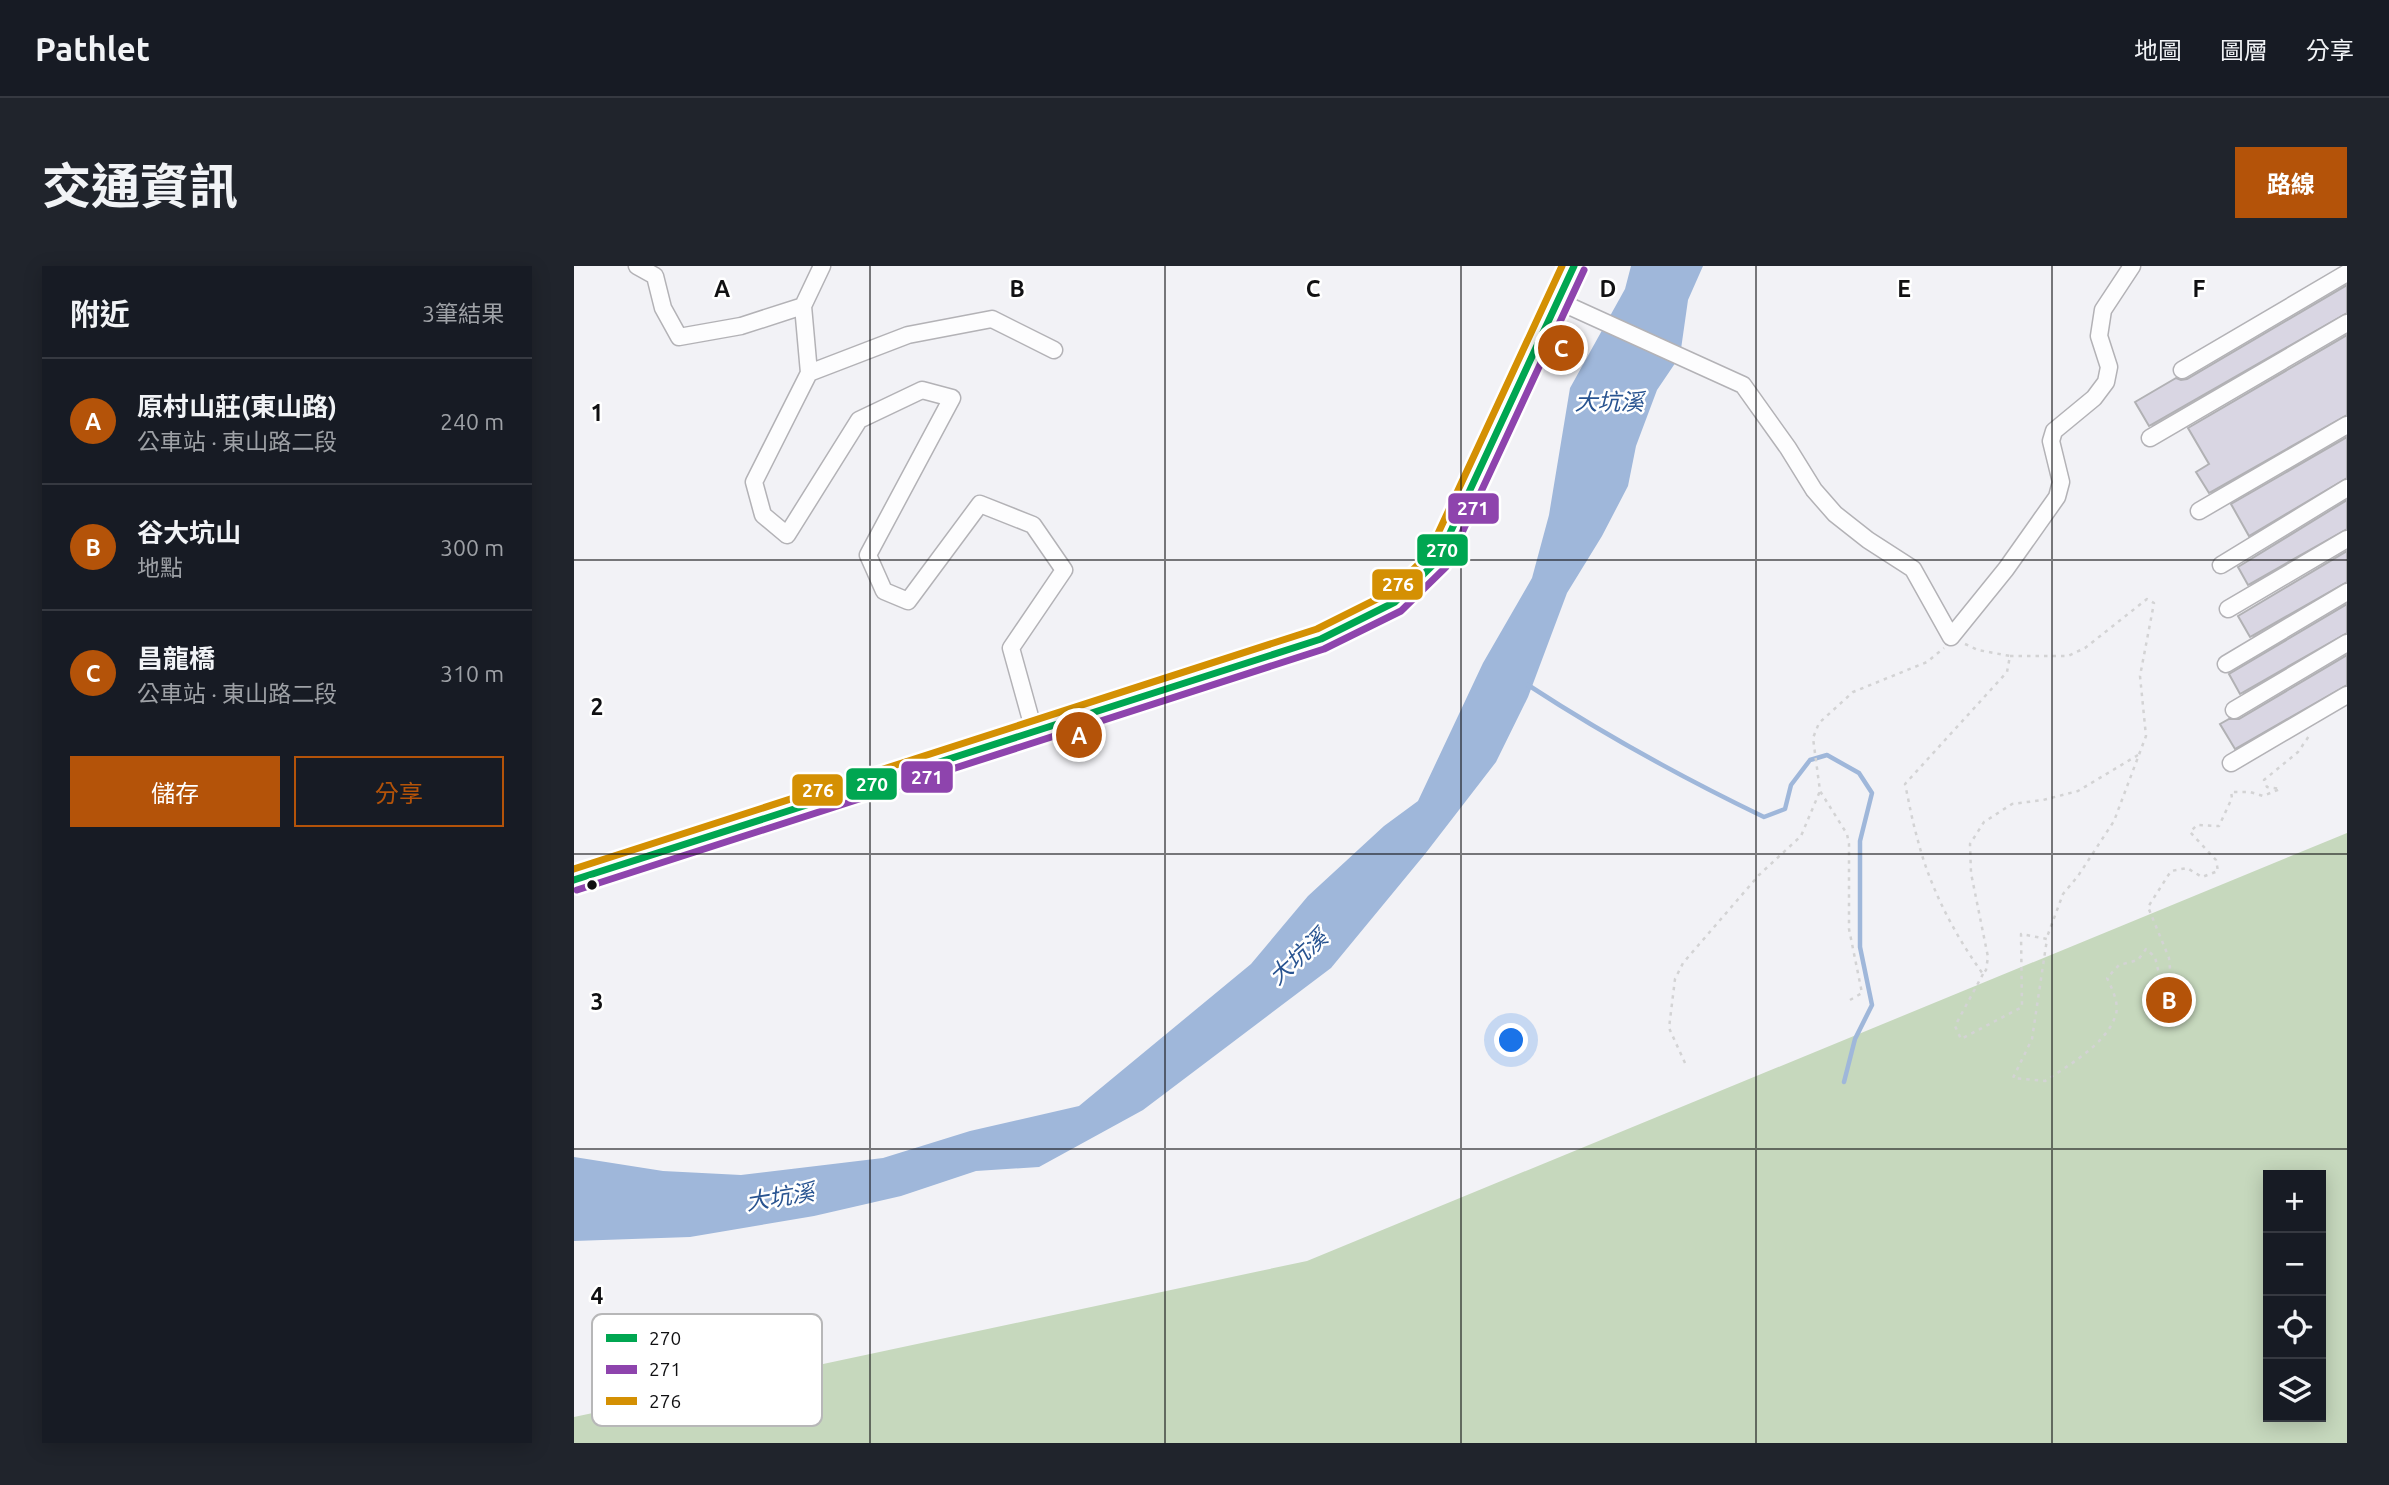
<!DOCTYPE html>
<html lang="zh-TW">
<head>
<meta charset="utf-8">
<style>
  :root { --surface:#171b24; --page:#20242c; --text:#f1f3f6; --muted:#9ea1a6; --line:#363941; --accent:#b45309 }
  body { margin:0; font-family:Ubuntu,"Noto Sans TC",sans-serif; background:var(--page); color:var(--text) }
  .controls { position:absolute; right:21px; bottom:21px; display:grid; overflow:hidden; border-radius:0px; box-shadow:0 4px 18px #0003 }
  .controls button { width:63px; height:63px; display:grid; place-items:center; padding:0; border:0; border-bottom:2px solid var(--line); background:var(--surface); color:var(--text); font:35px sans-serif }
  .you { position:absolute; left:938px; top:775px; width:24px; height:24px; margin:-18px; border:5px solid #fff; border-radius:50%; background:#1a73e8; box-shadow:0 0 0 10px #1a73e833 }
  .badge { display:grid; place-items:center; width:46px; height:46px; border-radius:50%; background:var(--accent); color:#fff; font-size:23px; font-weight:700 }
  .pin { position:absolute; translate:-50% -50%; border:4px solid #fff; box-shadow:0 2px 7px #0006 }
  .list { margin:0; padding:0; list-style:none }
  h2 { display:flex; justify-content:space-between; align-items:center; height:91px; margin:0; padding:0 28px; font-size:30px }
  h2 small { font-size:23px; font-weight:400; color:var(--muted) }
  .list li { display:grid; grid-template-columns:46px 1fr auto; gap:21px; align-items:center; box-sizing:border-box; height:126px; padding:0 28px; border-top:2px solid var(--line) }
  .list b { display:block; font-size:26px; white-space:nowrap }
  .list p { margin:0; font-size:23px; white-space:nowrap; color:var(--muted) }
  .list em { font-size:23px; font-style:normal; color:var(--muted) }
  .actions { display:flex; gap:14px; padding:21px 28px }
  .actions a { flex:1; padding:16px 0; border:2px solid var(--accent); border-radius:0px; text-align:center; font-size:24px; color:var(--accent) }
  .actions .main { background:var(--accent); color:#fff }
  .icon { flex:none; width:38px; height:38px; fill:none; stroke:currentColor; stroke-width:2; stroke-linecap:round; stroke-linejoin:round }
  .map { position:relative; flex:none; width:1773px; height:1177px; overflow:hidden; border-radius:0px }
  header { display:flex; align-items:center; gap:42px; box-sizing:border-box; height:98px; padding:0 35px; background:var(--surface); border-bottom:2px solid var(--line) }
  header strong { font-size:33px }
  nav { display:flex; gap:38px; margin-inline-start:auto; font-size:24px }
  .intro { display:flex; align-items:center; justify-content:space-between; box-sizing:border-box; height:168px; padding:0 42px }
  h1 { margin:0; font-size:49px }
  .button { padding:18px 32px; border-radius:0px; background:var(--accent); color:#fff; font-size:24px; font-weight:700 }
  main { display:flex; gap:42px; padding:0 42px }
  aside { flex:1; background:var(--surface); border-radius:0px; box-shadow:0 4px 18px #0003 }
  .map>svg:first-child { display:block }
  .forest { fill:#c6d8bd; fill-rule:evenodd }
  .water { fill:#9fb7da }
  .shadow { fill:#0003 }
  .lines { fill:none; stroke-linecap:round; stroke-linejoin:round }
  .stream { stroke:#9fb7da; stroke-width:4.5 }
  .building { fill:#d9d6e3; stroke:#b1b1b4; stroke-width:2 }
  .minor-casing { stroke:#b3b2b6; stroke-width:19 }
  .secondary-casing { stroke:#b3b2b6; stroke-width:26 }
  .path { stroke:#d3d3d4; stroke-width:2.5; stroke-dasharray:3.5 5; stroke-linecap:butt }
  .minor { stroke:#fdfdfe; stroke-width:16 }
  .secondary { stroke:#faf8f8; stroke-width:23 }
  .bus-1-casing { stroke:#fff; stroke-width:12 }
  .bus-2-casing { stroke:#fff; stroke-width:12 }
  .bus-3-casing { stroke:#fff; stroke-width:12 }
  .bus-1 { stroke:#00a651; stroke-width:7 }
  .bus-2 { stroke:#8e44ad; stroke-width:7 }
  .bus-3 { stroke:#d49003; stroke-width:7 }
  .grid { fill:none; stroke:#101012; stroke-width:2; stroke-opacity:0.55 }
  .bus-dot { fill:#101012; stroke:#fff; stroke-width:2.5 }
  .labels { text-anchor:middle; stroke-width:5; stroke-linejoin:round; paint-order:stroke }
  .water-label { font-size:23px; font-style:italic; fill:#295491; stroke:#fff }
  .key { fill:#fff; stroke:#b7b7b8; stroke-width:2 }
  .key-label { font-size:19px; fill:#101012 }
  .grid-label { font-size:23px; text-anchor:middle; font-weight:bold; fill:#101012; stroke:#fff; stroke-width:5; stroke-linejoin:round; paint-order:stroke }
  .line-badge { stroke:#fff; stroke-width:2.5 }
  .badge-label { font-size:19px; text-anchor:middle; font-weight:bold; fill:#fff }
</style>
</head>
<body>
<header>
<strong>Pathlet</strong>
<nav><a>地圖</a><a>圖層</a><a>分享</a></nav>
</header>
<div class="intro"><h1>交通資訊</h1><a class="button">路線</a></div>
<main>
<aside>
<h2>附近<small>3筆結果</small></h2>
<ul class="list">
<li><span class="badge">A</span><div><b>原村山莊(東山路)</b><p>公車站 · 東山路二段</p></div><em>240 m</em></li>
<li><span class="badge">B</span><div><b>谷大坑山</b><p>地點</p></div><em>300 m</em></li>
<li><span class="badge">C</span><div><b>昌龍橋</b><p>公車站 · 東山路二段</p></div><em>310 m</em></li>
</ul>
<div class="actions"><a class="main">儲存</a><a>分享</a></div>
</aside>
<div class="map">
<svg width="1773" height="1177" viewBox="0 0 1773 1177">
  <rect width="100%" height="100%" fill="#f2f2f6"/>
  <path class="forest" d="M1773 567V1177H0V1151L733 995ZM1694 909H1747V1151H1694Z"/>
  <path class="water" d="M1057 0H1129L1114 34 1106 90 1083 124 1062 180 1054 220 1028 270 993 327 954 431 922 496 851 588 757 702 569 844 465 901 402 905 327 930 240 950 116 971 0 975V891L89 905 167 909 309 892 396 865 505 840 677 698 734 630 810 560 844 535 909 397 958 312 975 249 996 122 1051 23Z"/>
  <path class="shadow" d="M1773 21V53L1582 165 1577 159 1564 136 1614 115Z
    M1773 71V155L1641 232 1636 226 1638 199Z
    M1773 173V218L1682 274 1677 268Z
    M1773 236V269L1681 323 1675 318Z
    M1773 287V322L1683 376 1678 370 1666 350Z
    M1773 340V373L1673 432 1668 427Z
    M1773 391V425L1667 487 1662 482 1666 455Z"/>
  <g class="lines">
    <path class="stream" d="M954 419C1029 468 1109 512 1190 551L1211 543 1217 519 1236 494 1253 489 1285 507 1298 527 1286 575V681L1298 739 1281 773 1270 816"/>
  </g>
  <path class="building" d="M1773 19V47L1575 160 1561 136 1602 112 1607 114 1613 113Z
    M1773 69V149L1635 227 1622 206 1635 198 1614 162Z
    M1773 171V212L1675 270 1657 238Z
    M1773 234V263L1674 319 1664 301Z
    M1773 285V316L1676 371 1664 350Z
    M1773 338V367L1666 428 1655 408Z
    M1773 389V419L1661 483 1646 458 1655 453H1665Z"/>
  <g class="lines">
    <defs>
      <path id="minor" d="M63 0 81 10 89 42 105 71 167 60 229 40 235 107
        M984 35 1169 119 1214 182 1240 224 1261 248 1294 274 1339 303 1377 371 1432 303 1483 231 1487 216 1477 175 1480 165 1520 132 1532 116 1535 101 1525 70 1529 44 1558 0
        M229 40 248 0
        M1608 104 1773 7
        M1576 172 1773 57
        M1625 245 1773 159
        M1647 299 1773 222
        M1654 343 1773 273
        M1652 398 1773 326
        M1660 444 1773 377
        M460 465 437 382 490 304 459 259 406 238 334 335 310 325 294 289 378 132 348 124 285 154 213 269 189 249 180 216 235 107 334 69 418 53 480 84
        M1657 497 1773 429"/>
      <path id="secondary" d="M0 614 747 373 821 336 863 295 1000 0"/>
    </defs>
    <use href="#minor" class="minor-casing"/>
    <use href="#secondary" class="secondary-casing"/>
    <path class="path" d="M1391 378 1404 384 1436 390 1433 406 1331 518C1335 536 1338 554 1343 571 1355 620 1380 668 1409 708L1412 704 1414 691 1397 607 1396 578 1410 556 1438 538 1469 534 1504 525 1564 489
      M1436 390H1494L1511 382 1573 333 1580 337 1566 410 1572 470 1540 555 1504 610 1489 628 1473 671
      M1409 708 1381 760 1387 773 1448 741 1447 668 1473 673 1458 773 1439 812 1471 815C1495 799 1534 777 1542 748 1545 737 1538 722 1533 712L1545 699 1564 694 1572 683 1581 691 1586 712 1597 714 1595 692 1574 641 1597 605 1613 602 1628 611 1644 605 1642 594 1616 566 1623 559 1645 560 1658 532 1657 526H1676L1689 530 1706 523 1693 521 1690 514 1724 486 1735 470
      M1276 734 1288 727 1275 663V578L1273 568 1246 525 1239 472 1245 457 1279 426 1353 396 1370 382
      M1111 797 1095 762 1101 713 1109 697 1185 609 1227 570 1246 525"/>
    <use href="#minor" class="minor"/>
    <use href="#secondary" class="secondary"/>
    <defs>
      <path id="bus-1" d="M0 614 747 373 821 336 863 295 1000 0"/>
      <path id="bus-2" d="M3 624 750 383 827 345 872 301 1010 4"/>
      <path id="bus-3" d="M0 603 743 363 815 327 854 289 988 0"/>
    </defs>
    <use href="#bus-1" class="bus-1-casing"/>
    <use href="#bus-2" class="bus-2-casing"/>
    <use href="#bus-3" class="bus-3-casing"/>
    <use href="#bus-1" class="bus-1"/>
    <use href="#bus-2" class="bus-2"/>
    <use href="#bus-3" class="bus-3"/>
  </g>
  <path class="grid" d="M296 0V1177M591 0V1177M887 0V1177M1182 0V1177M1478 0V1177M0 294H1773M0 588H1773M0 883H1773"/>
  <circle class="bus-dot" cx="18" cy="619" r="6"/>
  <g class="labels">
    <g class="water-label">
      <text x="1035" y="144">大坑溪</text>
      <text transform="translate(724 691) rotate(-42)" y="8">大坑溪</text>
      <text transform="translate(206 931) rotate(-9)" y="8">大坑溪</text>
    </g>
  </g>
  <rect x="18" y="1048" width="230" height="112" rx="10" class="key"/>
  <rect x="32" y="1068" width="31" height="8" fill="#00a651"/>
  <rect x="32" y="1099" width="31" height="9" fill="#8e44ad"/>
  <rect x="32" y="1131" width="31" height="8" fill="#d49003"/>
  <g class="key-label">
    <text x="75" y="1079">270</text>
    <text x="75" y="1110">271</text>
    <text x="75" y="1142">276</text>
  </g>
  <g class="grid-label">
    <text x="148" y="31">A</text>
    <text x="443" y="31">B</text>
    <text x="739" y="31">C</text>
    <text x="1034" y="31">D</text>
    <text x="1330" y="31">E</text>
    <text x="1625" y="31">F</text>
    <text x="23" y="155">1</text>
    <text x="23" y="449">2</text>
    <text x="23" y="744">3</text>
    <text x="23" y="1038">4</text>
  </g>
  <g class="line-badge">
    <rect x="873" y="226" width="53" height="33" rx="7" fill="#8e44ad"/>
    <rect x="842" y="267" width="53" height="34" rx="7" fill="#00a651"/>
    <rect x="797" y="302" width="53" height="33" rx="7" fill="#d49003"/>
    <rect x="326" y="494" width="54" height="34" rx="7" fill="#8e44ad"/>
    <rect x="271" y="501" width="53" height="34" rx="7" fill="#00a651"/>
    <rect x="217" y="507" width="53" height="34" rx="7" fill="#d49003"/>
  </g>
  <g class="badge-label">
    <text x="899" y="249">271</text>
    <text x="868" y="291">270</text>
    <text x="824" y="325">276</text>
    <text x="353" y="518">271</text>
    <text x="298" y="525">270</text>
    <text x="244" y="531">276</text>
  </g>
</svg>
<div class="controls">
<button>+</button>
<button>−</button>
<button><svg class="icon" aria-label="locate" viewBox="0 0 24 24"><circle cx="12" cy="12" r="6"/><path d="M12 2v4M12 18v4M2 12h4M18 12h4"/></svg></button>
<button><svg class="icon" aria-label="layers" viewBox="0 0 24 24"><path d="M12 4l9 5-9 5-9-5zM3 14l9 5 9-5"/></svg></button>
</div>
<div class="you"></div>
<div class="pin badge" style="left:505px;top:469px">A</div>
<div class="pin badge" style="left:1595px;top:734px">B</div>
<div class="pin badge" style="left:987px;top:82px">C</div>
</div>
</main>
</body>
</html>
